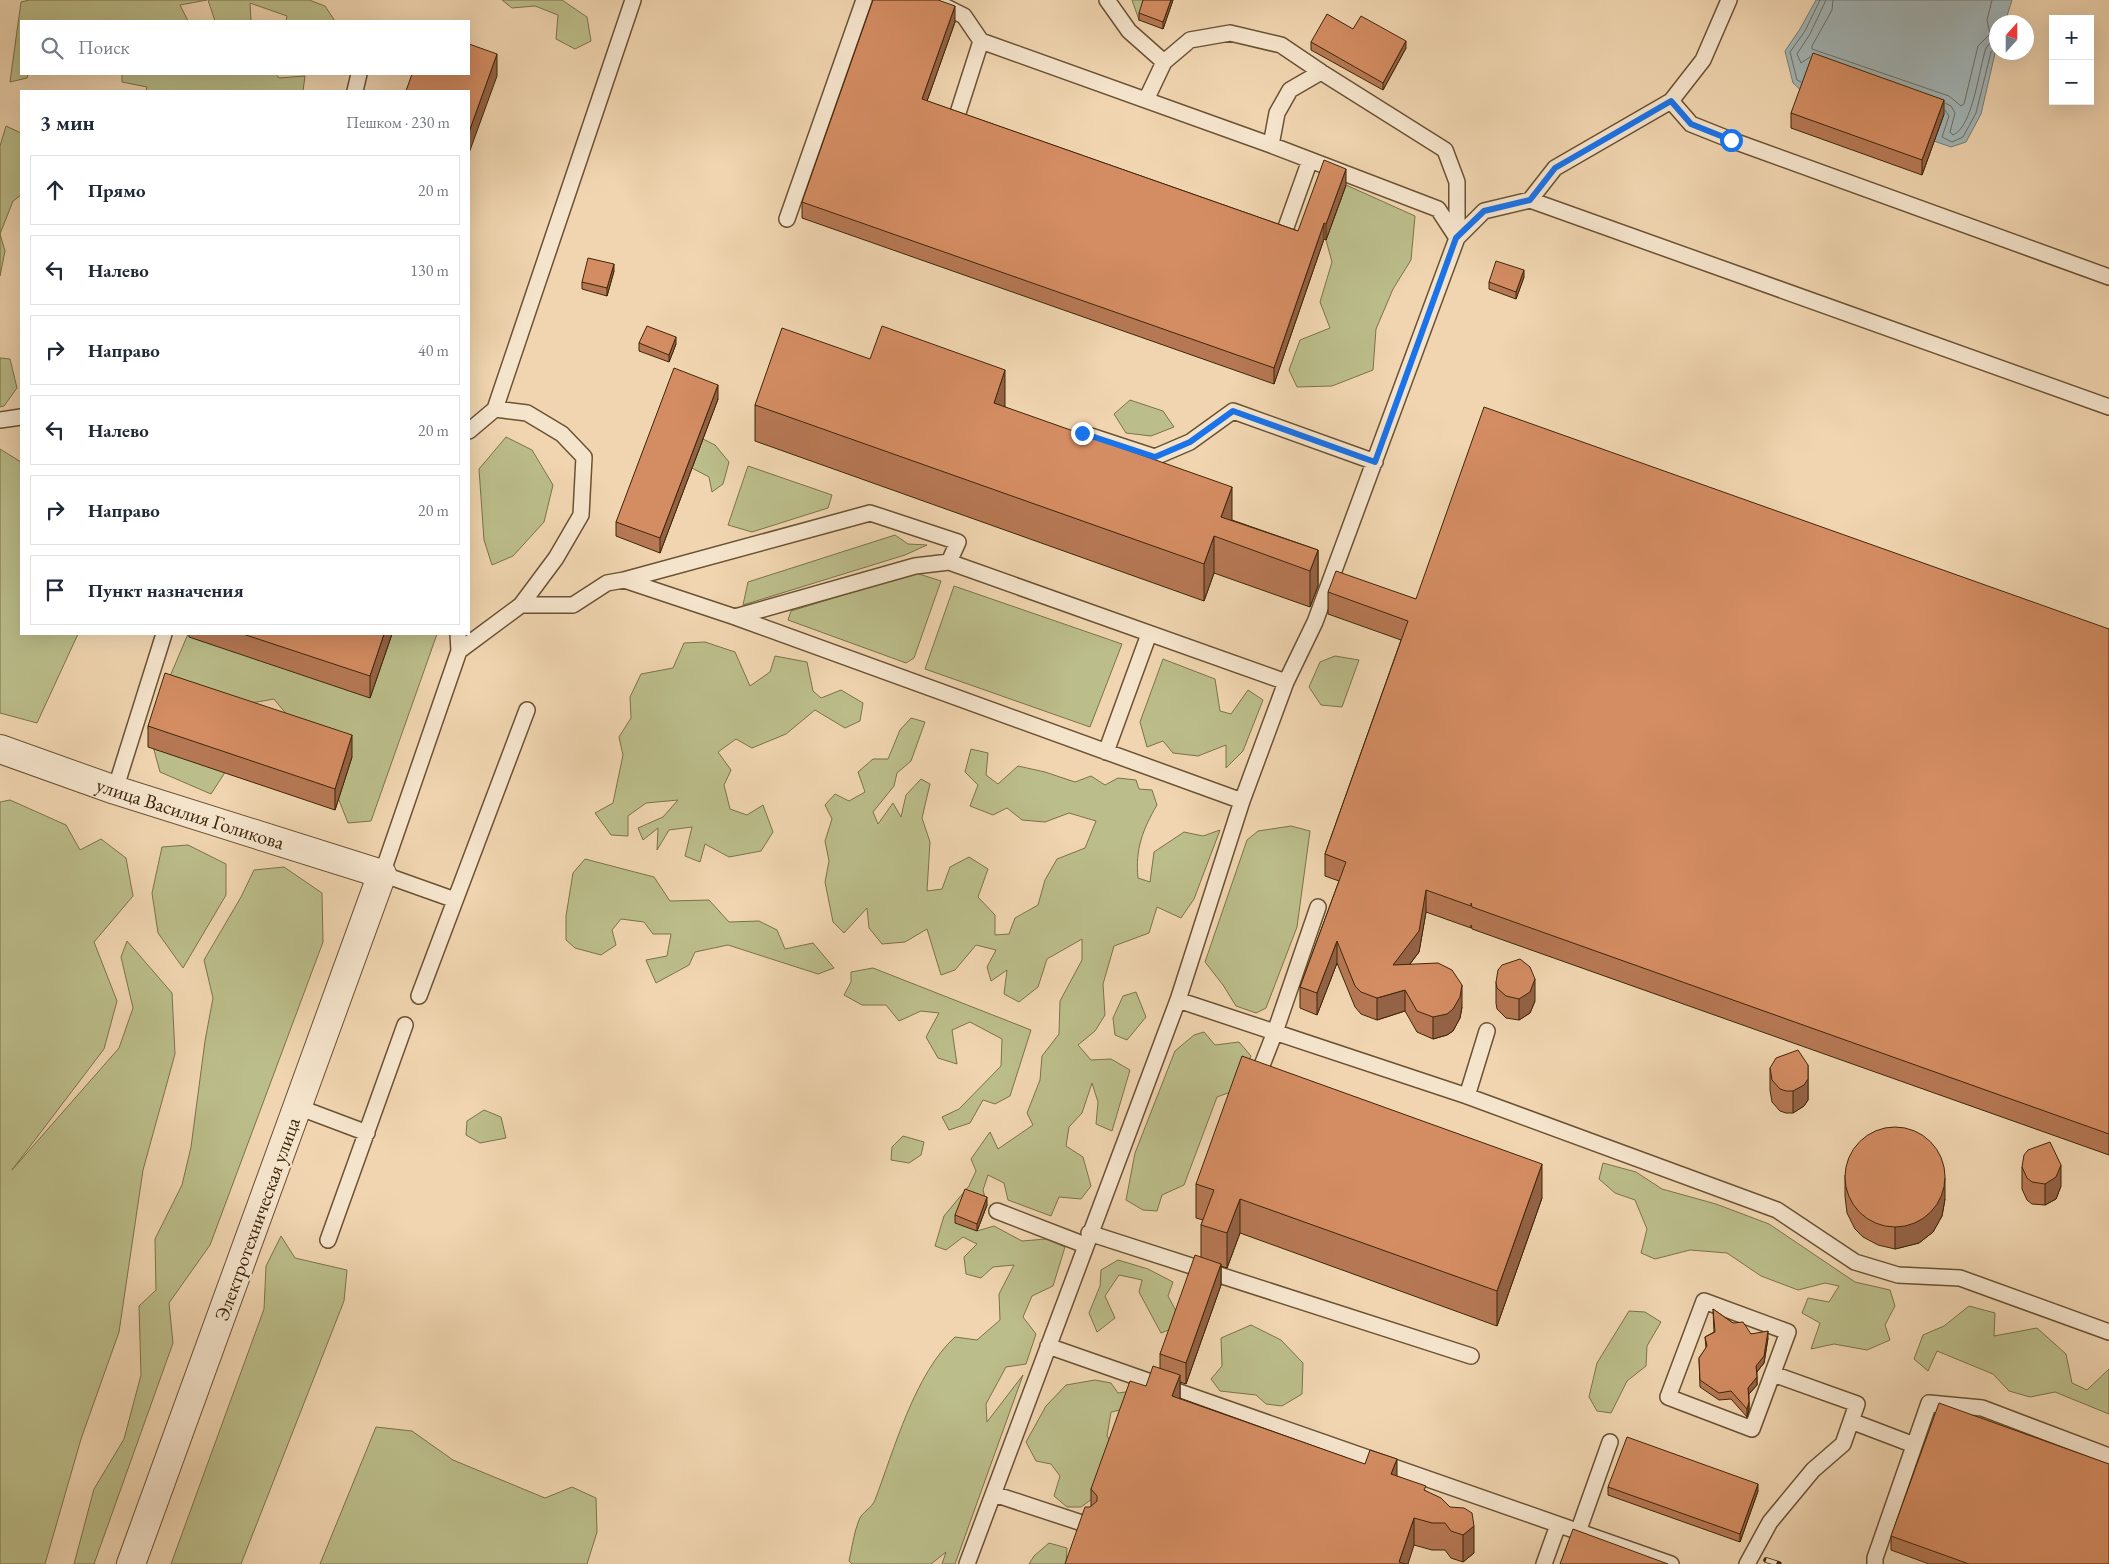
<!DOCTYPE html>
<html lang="ru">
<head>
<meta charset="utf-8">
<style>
  :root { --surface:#fff; --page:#f2f2f3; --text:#1f2937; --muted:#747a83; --line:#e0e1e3 }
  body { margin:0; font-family:"EB Garamond",serif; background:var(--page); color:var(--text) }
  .controls { position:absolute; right:15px; top:15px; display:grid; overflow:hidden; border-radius:0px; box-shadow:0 5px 20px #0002 }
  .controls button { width:45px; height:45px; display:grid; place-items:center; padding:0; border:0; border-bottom:1px solid var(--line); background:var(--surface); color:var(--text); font:25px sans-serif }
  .compass { position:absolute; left:1989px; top:15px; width:45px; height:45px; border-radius:50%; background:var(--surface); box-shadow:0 5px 20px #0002; rotate:21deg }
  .stop { position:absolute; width:15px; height:15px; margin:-11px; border:4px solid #1a73e8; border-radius:50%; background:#fff }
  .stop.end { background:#1a73e8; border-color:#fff; box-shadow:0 1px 5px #0008 }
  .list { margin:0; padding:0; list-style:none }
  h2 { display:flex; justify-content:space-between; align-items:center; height:65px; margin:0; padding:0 20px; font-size:21px }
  h2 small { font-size:16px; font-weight:400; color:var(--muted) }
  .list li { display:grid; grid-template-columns:32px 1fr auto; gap:15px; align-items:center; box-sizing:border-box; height:70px; margin:0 10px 10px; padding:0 10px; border:1px solid var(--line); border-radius:0px }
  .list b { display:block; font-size:19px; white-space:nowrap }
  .list em { font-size:16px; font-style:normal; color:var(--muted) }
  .icon { flex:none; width:28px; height:28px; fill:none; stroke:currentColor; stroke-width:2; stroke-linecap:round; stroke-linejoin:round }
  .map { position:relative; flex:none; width:2109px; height:1564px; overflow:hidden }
  .search { position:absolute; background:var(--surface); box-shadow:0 5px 20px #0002; left:20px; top:20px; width:450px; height:55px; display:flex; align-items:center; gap:12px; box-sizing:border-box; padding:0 18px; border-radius:0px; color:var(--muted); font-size:19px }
  .panel { position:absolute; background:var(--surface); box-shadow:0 5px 20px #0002; left:20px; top:90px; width:450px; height:545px; border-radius:0px }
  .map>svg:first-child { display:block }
  .green { fill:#bbbd8a; stroke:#7c724a }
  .water { fill:#a1b5b8; stroke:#797c72 }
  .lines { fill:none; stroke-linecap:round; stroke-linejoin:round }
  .shore { stroke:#706e60; stroke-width:1 }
  .lane-casing { stroke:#6a5233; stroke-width:18 }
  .street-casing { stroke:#6a5233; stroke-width:30 }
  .lane { stroke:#f5e4cc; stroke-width:15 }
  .street { stroke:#f5e4cc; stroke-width:28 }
  .rail-casing { stroke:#3e2609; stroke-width:5.5 }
  .rail { stroke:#f5e4cc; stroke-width:4; stroke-dasharray:11; stroke-linecap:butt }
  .wall { fill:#b67854; stroke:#3e2609 }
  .shaded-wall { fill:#946245; stroke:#3e2609 }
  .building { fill:#d48c62; stroke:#3e2609 }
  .route { stroke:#1a73e8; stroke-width:6 }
  .labels { text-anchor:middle; stroke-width:4; stroke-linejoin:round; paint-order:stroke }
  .street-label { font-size:20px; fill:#3e2609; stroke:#f5e4cc }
</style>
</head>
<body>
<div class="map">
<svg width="2109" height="1564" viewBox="0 0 2109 1564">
  <rect width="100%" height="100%" fill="#f0d5b0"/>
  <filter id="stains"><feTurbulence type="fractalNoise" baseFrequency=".004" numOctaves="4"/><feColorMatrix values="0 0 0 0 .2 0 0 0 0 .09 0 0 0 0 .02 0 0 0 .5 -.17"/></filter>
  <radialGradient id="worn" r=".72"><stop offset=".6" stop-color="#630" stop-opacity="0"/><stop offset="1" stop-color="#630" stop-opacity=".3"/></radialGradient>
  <path class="green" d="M29 0H207L180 5 188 21H21V74H28L27 78 10 82 21 2Z
    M208 0H309L325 6 335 21H286L287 16 250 3 251 21H215Z
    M502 0H562L587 17 591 41 575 49 556 39 558 15 535 6 512 8Z
    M1132 0H1146L1139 21V20Z
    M122 74H276L279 78 305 76 303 91H146L147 87 122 82Z
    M6 126 21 133V195L13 201 0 234 5 251 0 276V146Z
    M1346 185 1415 216 1411 260 1393 289 1376 329 1373 370 1332 386 1297 387 1289 370 1300 340 1330 328 1320 302 1332 262 1326 240Z
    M0 358 10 359 17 388 4 406 0 407Z
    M1130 400 1163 411 1174 427 1151 436 1126 433 1114 414Z
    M506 437 532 450 553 485 544 522 513 556 492 565 484 540 479 469Z
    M703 439 715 445 729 462 723 484 712 492 709 477 692 468Z
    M0 449 21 462V634H78L37 723 0 713Z
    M748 466 832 495 828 508 752 532 728 525Z
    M895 535 908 544 927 545 905 555 743 605 748 582Z
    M916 573 941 581 914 658 906 663 788 620 791 611Z
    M954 586 1122 644 1090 727 925 669Z
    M188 634H437L371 821 348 823 323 759 274 699 246 704 233 760 211 794 160 772 148 728Z
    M705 642 735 652 750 686 770 672 775 656 807 662 813 691 821 698 841 690 863 703 860 721 845 728 815 710 786 734 752 748 736 739 718 752 731 770 724 785 730 809 747 815 763 805 773 832 761 851 729 857 705 844 700 862 685 856 692 827 669 830 657 850 658 828 643 840 638 828 663 817 678 800 646 803 628 816V836L611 835 595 813 613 803 623 755 619 737 631 718 630 697 641 674 673 668 684 643Z
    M1335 656 1359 660 1342 707 1321 705 1309 687 1320 662Z
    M1163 659 1215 679 1220 711 1231 714 1248 690 1263 700 1243 751 1226 768V745L1198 756 1173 753 1163 741 1147 747 1140 722Z
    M911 718 925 722 911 761 897 773 894 786 873 812 878 824 893 803 901 817 906 795 921 779 930 784 922 818 930 842 927 891 942 889 950 867 969 857 988 869 978 897 995 915V935L1009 934 1015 918 1038 905 1045 880 1057 859 1085 848 1096 821 1069 813 1045 822 1022 820 1007 808 993 815 970 806 978 785 965 772 971 749 988 753 986 775 998 784 1018 766 1045 772 1075 782 1091 776 1105 785 1118 778 1136 780 1139 789 1152 790 1157 805C1143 829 1135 849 1138 878L1150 882 1154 852 1184 832 1203 836 1220 830 1194 899 1181 918 1157 907 1149 933 1114 946 1103 984 1105 1015 1095 1031 1078 1045 1091 1060 1111 1059 1130 1070 1112 1131 1096 1124 1098 1102 1092 1083 1082 1113 1069 1127 1066 1146 1083 1157 1091 1186 1081 1199 1059 1197 1051 1216 1008 1200 1004 1183 988 1175 983 1190 987 1205 977 1231 994 1226 1022 1241 1046 1239 1065 1247 1053 1286 1032 1296 1023 1317 1036 1334 1026 1364 1006 1367 986 1404 987 1422 1023 1375 955 1564H942L946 1552 931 1564H852L849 1561C852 1548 854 1532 859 1520 862 1512 872 1508 875 1500 894 1450 915 1373 955 1337L977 1340 1000 1320 999 1294 1014 1265 993 1267 981 1278 966 1274 964 1257 977 1244 963 1237 946 1250 935 1246 944 1216 969 1186 976 1171 971 1159 990 1132 998 1149 1033 1125 1027 1113 1040 1080 1042 1056 1059 1034 1060 1001 1082 960V939L1047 959 1038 987 1019 1002 1004 994 1007 970 991 981 987 967 996 950 976 945 955 970 941 975 927 929 905 942 882 944 869 928 867 908 844 933 833 922 825 882 829 861 825 841 832 819 825 805 835 794 849 801 865 792 858 772 873 759H888L900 730Z
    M10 800 66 825 80 850 101 839 126 858 133 896 94 942 117 1001 104 1049 12 1170 119 1048 133 1008 121 957 127 941 172 993 175 1054 143 1170 119 1332 81 1439 45 1564H0V802Z
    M1291 826 1310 831 1297 927 1266 1008 1256 1013 1236 1006 1223 985 1205 962 1247 840 1258 831Z
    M188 845 226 864V895L183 968 158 933 152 893 162 847Z
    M585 859 654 877 670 901 709 900 729 922 759 921 777 930 785 949 813 943 834 968 818 974 728 945 695 952 689 965 656 983 646 960 667 956 671 934H653L644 922 621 919 612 930 616 945 601 955 575 948 566 940V916L573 873Z
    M284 867 322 893 323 942 210 1245 169 1303 173 1343 94 1564H74L94 1489 124 1439 141 1375 139 1306 156 1290 155 1239 182 1185 191 1147 205 1041 213 998 204 960 241 897 254 870Z
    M873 968 1031 1030 1010 1096 995 1104 983 1100 970 1123 949 1130 942 1117 959 1109 1001 1066 1002 1039 970 1022 952 1030 957 1064 938 1058 926 1037 939 1013 921 1011 899 1021 886 1005H862L844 995 851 982V972Z
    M1136 992 1146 1017 1127 1040 1115 1035 1113 1018 1123 996Z
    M1204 1032 1215 1045 1239 1042 1251 1056 1236 1090 1217 1097 1184 1185 1162 1195 1157 1211 1143 1210 1126 1200 1135 1153 1175 1051 1194 1035Z
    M484 1110 501 1117 506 1138 480 1143 466 1135 467 1121Z
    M903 1136 924 1142 921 1155 909 1163 891 1160 892 1147Z
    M1603 1163 1636 1172 1662 1189 1716 1204 1769 1224 1855 1282 1890 1290 1895 1306 1885 1325 1890 1340 1867 1350 1834 1344 1811 1349 1820 1323 1802 1313 1808 1298 1829 1302 1839 1286 1825 1283 1798 1290 1761 1276 1727 1253 1690 1250 1655 1259 1641 1253 1647 1229 1635 1200 1615 1193 1599 1179Z
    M281 1236 295 1258 347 1270 344 1301 241 1564H171L264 1309 266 1266Z
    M1118 1260 1148 1269 1173 1282 1168 1296 1176 1311 1171 1329 1161 1333 1139 1292 1142 1280 1119 1275 1105 1296 1115 1318 1097 1332 1089 1313 1100 1286 1101 1270Z
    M1969 1306 1995 1313 1994 1336 2037 1328 2066 1354 2072 1383 2087 1390 2109 1369V1414L2055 1392 2030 1397 2009 1391 1993 1374 1937 1351 1928 1371 1914 1359 1923 1335 1944 1326Z
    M1629 1311 1645 1312 1661 1322 1647 1346 1646 1366 1627 1381 1611 1413 1597 1411 1589 1397 1597 1363Z
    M1251 1325 1281 1340 1303 1363 1302 1394 1282 1406 1266 1404 1256 1395 1220 1391 1211 1379 1222 1366 1221 1338Z
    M1095 1380 1111 1383 1118 1393 1133 1391 1130 1408 1111 1412 1107 1436 1115 1450 1100 1493 1081 1507H1067L1054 1496 1060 1476 1051 1464 1036 1461 1026 1442 1046 1406 1066 1385Z
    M376 1427 412 1431 453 1460 545 1498 572 1487 596 1498 597 1532 587 1564H320Z
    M1049 1543 1067 1548 1066 1564H1029L1034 1556Z"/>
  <path class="water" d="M1816 0H2012L2005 22H1996V49L1981 114 1966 142 1951 147 1934 141 1944 114 1804 93 1793 83 1785 51 1800 29Z"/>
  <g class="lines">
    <path class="shore" d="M1833 0 1832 10 1812 46V49L1949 96 1961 106 1964 104 1978 46 1990 34 1987 20 1992 0
      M1810 57 1801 63 1797 54 1810 34 1826 0
      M1801 82 1797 80 1790 52 1805 31 1820 0
      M1945 103 1951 106 1955 113 1950 132 1953 135C1973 127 1979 68 1986 48L1990 43 1996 41
      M1945 110 1949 116 1942 137 1952 142 1963 137 1976 113 1991 52 1996 48"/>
    <defs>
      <path id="lane" d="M932 0 964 16 981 41
        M1107 0 1129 31 1164 62
        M355 91 359 74
        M1671 101 1691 124 1731 140 2109 277
        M957 116 981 41 1271 145 1438 209 1457 238
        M1271 145 1277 113 1290 90 1321 72
        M1530 200 1555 168 1671 101 1703 60 1729 0
        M787 219 864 0
        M1285 230 1310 160
        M1457 238 1484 211 1530 200 2109 407
        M495 409 527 413 562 434 584 457 581 515 556 558 521 605
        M0 420 21 417
        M469 431 495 409 633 0
        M1082 433 1155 457 1190 442 1233 411 1375 462
        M624 580 870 513 958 542 949 562
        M735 617 915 566 949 562 1286 682
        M459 651 521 605H573L607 583 624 580 735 617 1242 801
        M1106 752 1149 634
        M115 790 164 634
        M455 900 382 874 459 651 458 634
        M419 996 527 710
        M1178 1000 1467 1096 1777 1210 1855 1262 1898 1275 1960 1278 2109 1332
        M1257 1078 1275 1032 1318 907
        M1467 1096 1487 1031
        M298 1107 367 1133
        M997 1211 1085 1245
        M1089 1233 1471 1356
        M328 1240 405 1025
        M1704 1301 1788 1332 1752 1429 1668 1397Z
        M1048 1346 1671 1564
        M1851 1421 1914 1445
        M994 1494 1088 1525
        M1578 1532 1610 1442
        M967 1564 1178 1000 1242 801 1286 682 1315 622 1457 238V182L1445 150 1321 72 1281 45 1230 33 1190 40 1164 62 1146 100
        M1544 1564 1558 1525
        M1747 1564 1770 1522 1813 1470 1843 1444 1857 1404 1773 1374
        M1875 1564V1558L1929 1403 1982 1408 2109 1456"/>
      <g id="street">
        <path id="s1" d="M0 749 115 790 382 874 131 1564"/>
      </g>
    </defs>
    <use href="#lane" class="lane-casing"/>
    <use href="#street" class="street-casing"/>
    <use href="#lane" class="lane"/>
    <use href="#street" class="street"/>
    <defs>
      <path id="rail" d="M1766 1560 1779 1564"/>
    </defs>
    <use href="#rail" class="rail-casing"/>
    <use href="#rail" class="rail"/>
  </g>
  <path class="wall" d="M1173 0 1163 29 1139 20V13Z
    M955 22 927 101 1298 231 1346 185 1326 240 1324 239 1274 384 802 218V202Z
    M1353 29 1406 48 1383 90 1311 50V42Z
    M1791 113 1944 114 1922 175 1791 128Z
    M614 271 607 296 582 289V282Z
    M1524 277 1516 299 1489 289V282Z
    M639 343 676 344 669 362 639 351Z
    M718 399 660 553 616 536V522Z
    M755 405 1005 406V407L1232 520 1318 550V586L1310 607 1214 573 1204 601 755 441Z
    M1328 592 1416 599 2109 629V1155L1472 929 1471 925V928L1426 912 1419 952 1410 964 1462 1007 1460 1018 1453 1031 1447 1035 1433 1039 1417 1032 1405 1011 1377 1020 1361 1014 1355 1007 1337 963 1317 1015 1300 1008V987L1339 881 1325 876V854L1401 640 1328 614Z
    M189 634H392L370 698 189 637Z
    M148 726 352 757 335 810 148 747Z
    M1496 982 1535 1001 1530 1013 1519 1020 1506 1018 1497 1009 1496 1003Z
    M1808 1065V1100L1804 1106 1793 1113H1786L1780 1111 1772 1102 1770 1090V1068Z
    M2022 1167 2061 1186 2056 1199 2045 1205 2032 1204 2027 1200 2022 1189Z
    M1845 1175 1945 1199 1942 1216 1933 1232 1919 1243 1895 1249 1878 1245 1863 1237 1855 1229 1847 1213 1845 1196Z
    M1196 1184 1542 1198 1497 1326 1240 1233 1227 1268 1221 1266V1285L1186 1384 1180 1382V1398L1397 1476 1426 1491 1450 1507 1474 1553 1463 1562 1451 1558 1445 1550H1432L1414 1545 1090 1507 1091 1506V1489L1146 1386 1160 1368V1354L1201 1257V1225L1203 1220 1196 1218Z
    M987 1205 977 1231 955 1223V1215Z
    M1713 1309 1733 1323 1751 1334 1768 1338 1764 1363 1757 1372V1385L1749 1394V1409L1747 1417 1731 1399 1719 1400 1700 1387 1699 1358 1706 1348 1705 1337 1714 1332Z
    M1608 1487 1758 1491 1740 1542 1608 1495Z
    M1891 1536 2109 1564H1929L1891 1550Z"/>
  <path class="shaded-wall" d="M1171 0H1173L1163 29V22Z
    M955 6V22L922 115V99Z
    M1406 41V48L1383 90V83Z
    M497 54V76L469 153V132Z
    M1944 100V114L1922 175V160Z
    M1346 169V185L1326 240V224Z
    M1324 223V239L1274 384V368Z
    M614 264V271L607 296V288Z
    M1524 270V277L1516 299V292Z
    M676 337V344L669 362V355Z
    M1005 370V406L994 439V403Z
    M718 385V399L660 553V538Z
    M1232 487V524L1221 517Z
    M1214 536V573L1204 601V564Z
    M1318 550V586L1310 607V571Z
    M384 634H392L370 698V676Z
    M352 735V757L335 810V789Z
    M1426 890V912L1419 952 1393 986V965Z
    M1337 941V963L1317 1015V993Z
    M1535 979V1001L1530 1013 1519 1020V999Z
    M1462 985V1007L1460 1018 1453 1031 1447 1035 1433 1039V1017Z
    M1405 990V1011L1377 1020V998Z
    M1808 1079V1100L1804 1106 1793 1113V1091Z
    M1542 1164V1198L1497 1326V1291Z
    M2061 1165V1186L2056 1199 2045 1205V1184Z
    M1945 1178V1199L1942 1216 1933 1232 1919 1243 1895 1249V1227Z
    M987 1197V1205L977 1231V1224Z
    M1240 1199V1233L1227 1268V1233Z
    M1221 1264V1285L1186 1384V1363Z
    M1768 1331V1338L1764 1363 1756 1373V1366Z
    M1180 1375V1402L1172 1396Z
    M1757 1377V1385L1748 1395V1388Z
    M1749 1402V1409L1747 1417V1409Z
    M1397 1459V1486L1391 1474Z
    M1758 1484V1491L1740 1542V1534Z
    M1414 1518V1545L1408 1564H1399V1562Z
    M1474 1526V1553L1463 1562V1535Z"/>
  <path class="building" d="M873 0H938L955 6 922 99 1298 231 1324 160 1346 169 1326 224 1324 223 1274 368 802 202Z
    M1143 0H1171L1163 22 1139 13Z
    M1327 14 1353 29 1361 16 1406 41 1383 83 1311 42Z
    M469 44 497 54 469 132V91H406L412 74H469Z
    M1813 53 1944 100 1922 160 1791 113Z
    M588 258 614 264 607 288 582 282Z
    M1496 261 1524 270 1516 292 1489 282Z
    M647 326 676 337 669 355 639 343Z
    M882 326 1005 370 994 403 1232 487 1221 517 1318 550 1310 571 1214 536 1204 564 755 405 782 328 870 359Z
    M674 368 718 385 660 538 616 522Z
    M1484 407 2109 629V1134L1472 907 1471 903V906L1426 890 1419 931 1393 965 1438 963 1452 970 1462 985 1460 997 1453 1009 1447 1014 1433 1017 1417 1011 1405 990 1377 998 1361 992 1355 986 1337 941 1317 993 1300 987 1346 862 1325 854 1408 621 1328 592 1336 571 1416 599Z
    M243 634H384L370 676Z
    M165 673 352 735 335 789 148 726Z
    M1520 959 1530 967 1535 979 1530 992 1519 999 1506 996 1497 988 1496 982 1498 970 1502 965Z
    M1798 1050 1808 1065V1079L1804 1085 1793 1091H1786L1780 1089 1772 1080 1770 1068 1776 1058Z
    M1242 1056 1542 1164 1497 1291 1240 1199 1227 1233 1201 1225 1214 1190 1196 1184Z
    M1845 1177a50 50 0 1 1 100 0a50 50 0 1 1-100 0Z
    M2050 1142 2061 1165 2056 1177 2045 1184 2032 1182 2027 1178 2022 1167 2024 1155 2028 1150Z
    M965 1189 987 1197 977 1224 955 1215Z
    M1195 1255 1221 1264 1186 1363 1160 1354Z
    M1713 1309 1733 1323 1743 1322 1751 1334 1768 1331 1764 1356 1756 1366 1757 1377 1748 1388 1749 1402 1747 1409 1731 1391 1719 1393 1700 1380 1699 1358 1707 1346 1705 1337 1715 1332Z
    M1153 1366 1180 1375 1172 1396 1365 1464 1370 1450 1397 1459 1391 1474 1426 1486 1424 1490 1441 1498 1450 1507 1464 1508 1472 1513 1474 1526 1463 1535 1451 1531 1445 1523H1432L1414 1518 1399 1562 1405 1564H1065L1085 1507H1090L1097 1501V1496L1091 1489 1130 1381 1146 1386Z
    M1939 1403 2109 1464V1564H1969L1891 1536Z
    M1627 1437 1758 1484 1740 1534 1608 1487Z
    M1573 1529 1668 1564H1560Z"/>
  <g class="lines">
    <path class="route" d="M1082 433 1155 457 1190 442 1233 411 1375 462 1456 238 1484 211 1530 200 1555 168 1671 101 1691 124 1731 140"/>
  </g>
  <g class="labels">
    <g class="street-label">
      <text dy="7" stroke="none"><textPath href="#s1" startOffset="201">улица Василия Голикова</textPath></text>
      <text transform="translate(257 1219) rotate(-70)" y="7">Электротехническая улица</text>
    </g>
  </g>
  <rect width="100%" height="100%" filter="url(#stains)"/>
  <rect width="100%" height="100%" fill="url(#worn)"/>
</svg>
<div class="controls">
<button>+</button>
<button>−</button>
</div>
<svg class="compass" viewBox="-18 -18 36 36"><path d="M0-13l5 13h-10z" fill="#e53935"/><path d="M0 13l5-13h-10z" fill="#747a83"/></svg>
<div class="stop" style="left:1731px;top:140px"></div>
<div class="stop end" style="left:1082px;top:433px"></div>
<div class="search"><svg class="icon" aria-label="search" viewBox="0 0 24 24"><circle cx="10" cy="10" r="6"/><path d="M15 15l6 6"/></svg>Поиск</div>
<section class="panel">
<h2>3 мин<small>Пешком · 230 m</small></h2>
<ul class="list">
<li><svg class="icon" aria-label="ahead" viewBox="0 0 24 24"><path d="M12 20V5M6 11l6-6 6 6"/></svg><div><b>Прямо</b></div><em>20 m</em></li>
<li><svg class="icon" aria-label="left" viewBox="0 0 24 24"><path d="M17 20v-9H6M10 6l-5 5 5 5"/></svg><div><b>Налево</b></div><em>130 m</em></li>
<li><svg class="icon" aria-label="right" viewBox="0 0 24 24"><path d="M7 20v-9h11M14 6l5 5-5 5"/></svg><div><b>Направо</b></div><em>40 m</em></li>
<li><svg class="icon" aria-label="left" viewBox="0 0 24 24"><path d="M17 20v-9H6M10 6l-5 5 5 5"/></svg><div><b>Налево</b></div><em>20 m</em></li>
<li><svg class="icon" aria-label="right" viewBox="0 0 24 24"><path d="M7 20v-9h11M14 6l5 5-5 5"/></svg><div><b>Направо</b></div><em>20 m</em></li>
<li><svg class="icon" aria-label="arrive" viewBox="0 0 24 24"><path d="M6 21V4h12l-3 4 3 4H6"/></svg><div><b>Пункт назначения</b></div></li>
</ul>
</section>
</div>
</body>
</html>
